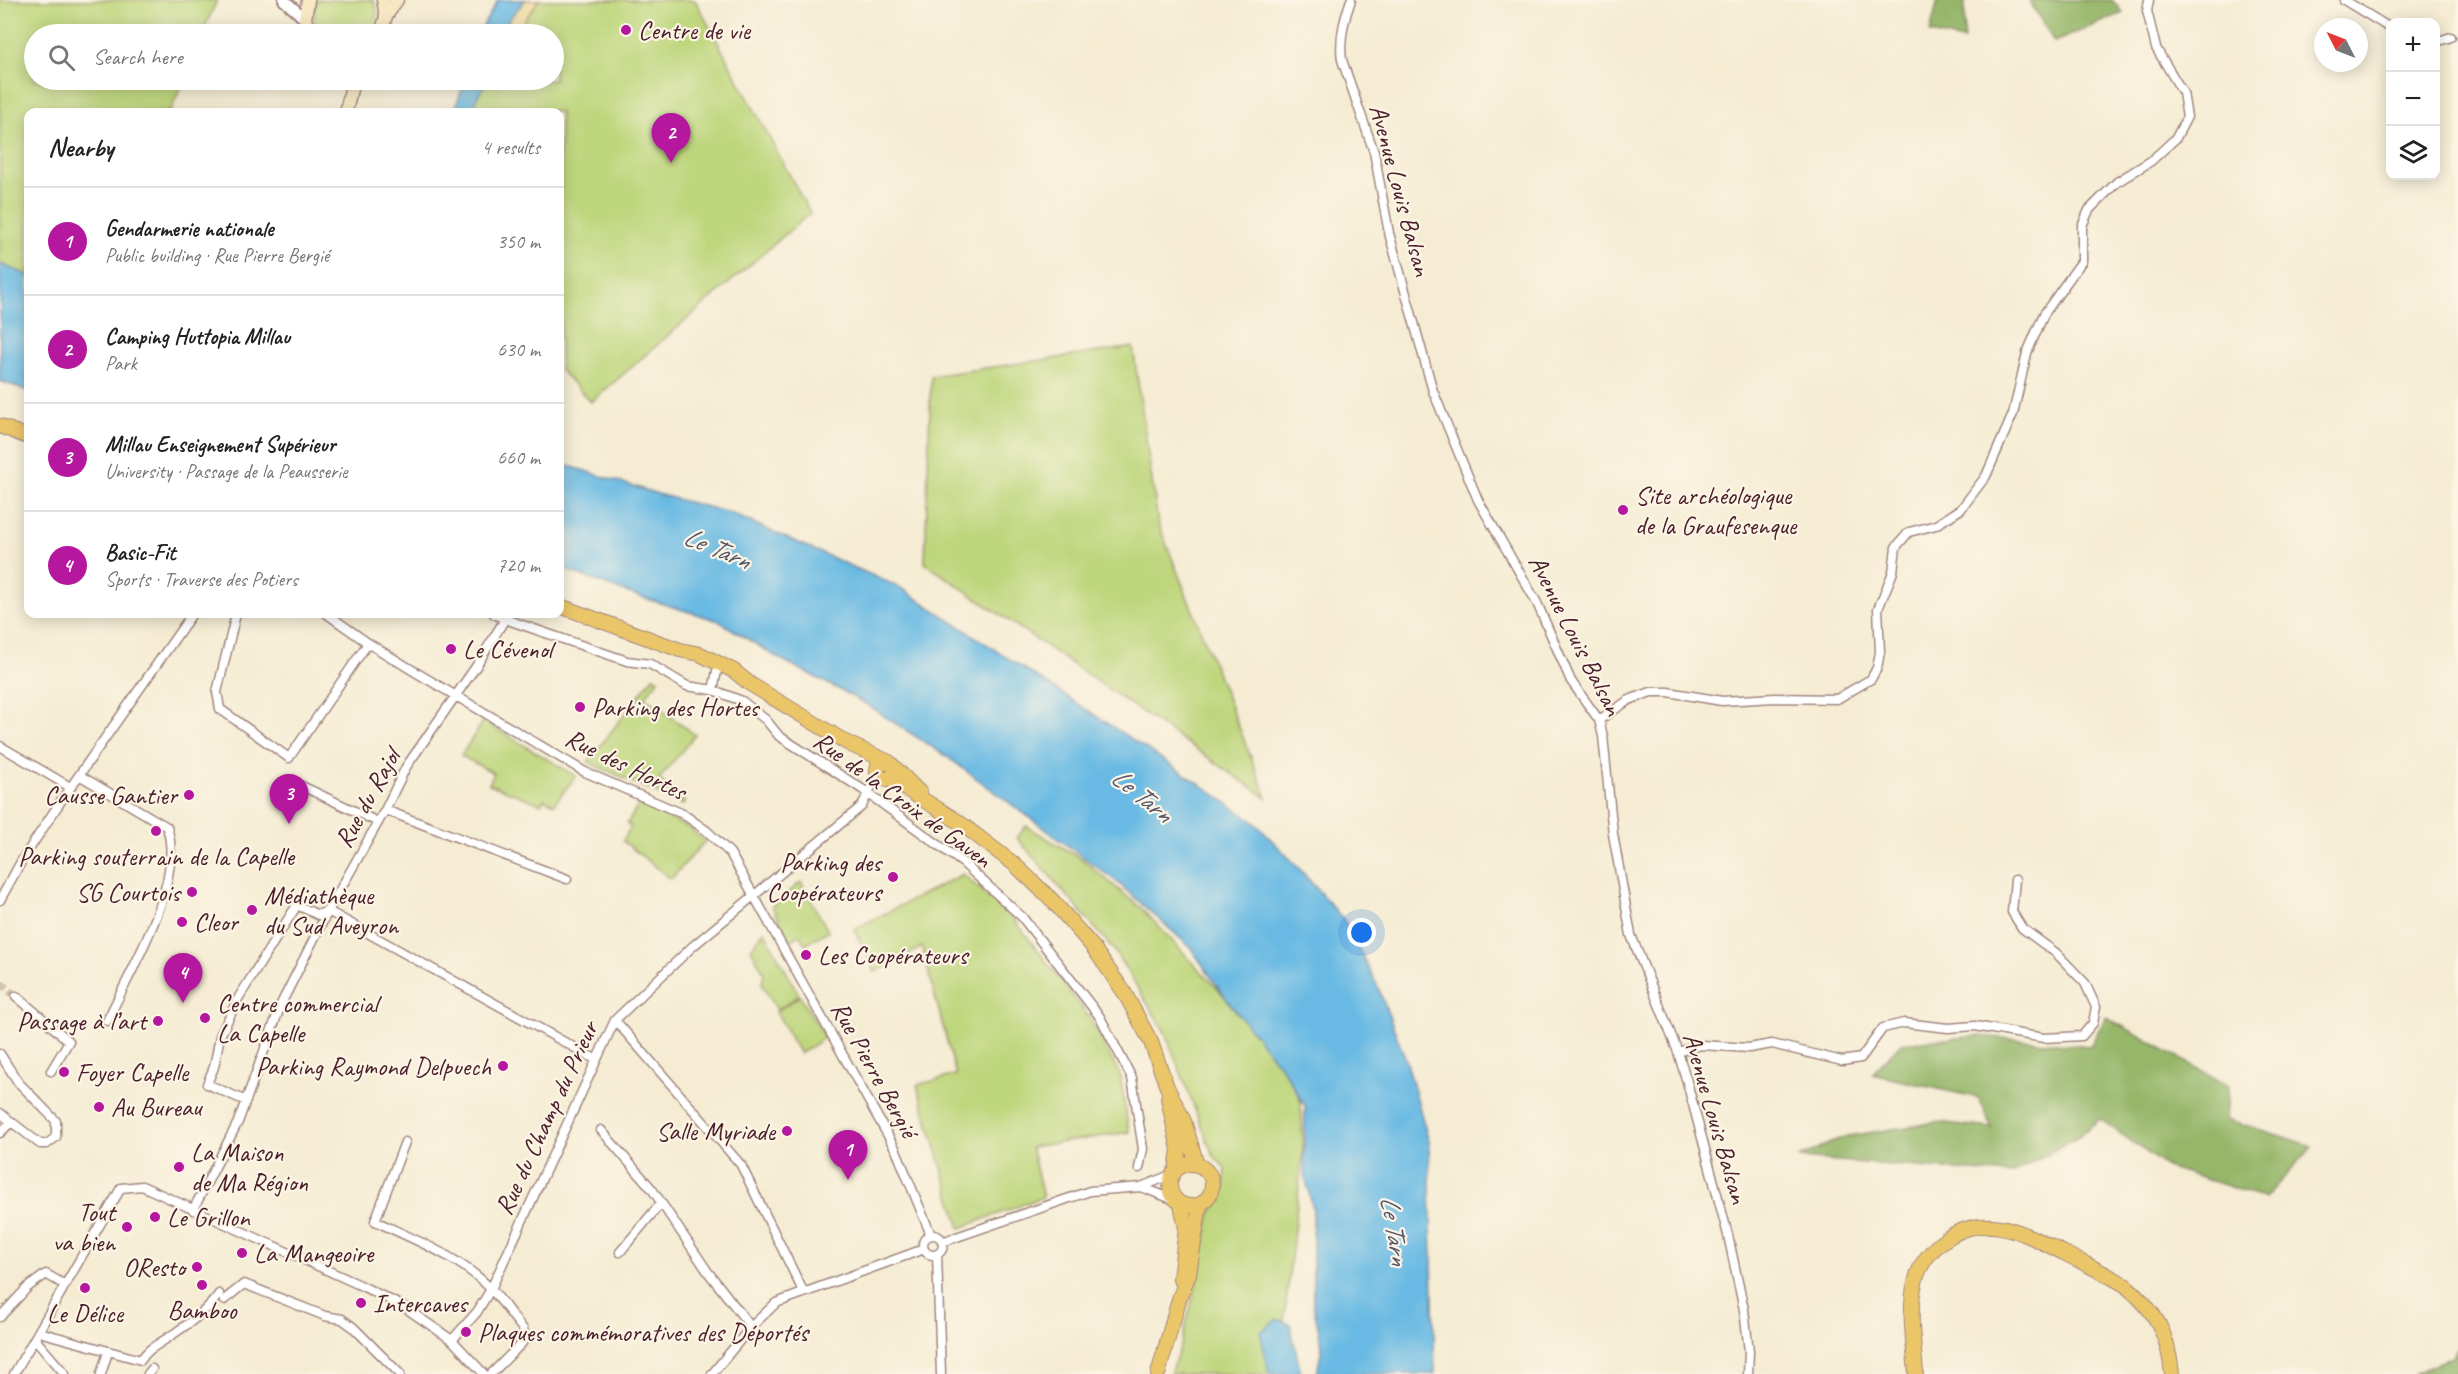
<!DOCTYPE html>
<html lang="en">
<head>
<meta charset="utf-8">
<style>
  :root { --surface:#fff; --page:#f6f6f6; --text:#222; --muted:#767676; --line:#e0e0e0; --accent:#b5179e }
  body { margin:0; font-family:Caveat,sans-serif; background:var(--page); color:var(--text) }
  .controls { position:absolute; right:18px; top:18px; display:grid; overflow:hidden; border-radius:12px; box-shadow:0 3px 15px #0003 }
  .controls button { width:54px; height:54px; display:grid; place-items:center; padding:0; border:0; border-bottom:2px solid var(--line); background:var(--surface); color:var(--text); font:30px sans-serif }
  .compass { position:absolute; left:2314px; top:18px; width:54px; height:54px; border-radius:50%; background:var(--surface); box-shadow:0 3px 15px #0003; rotate:312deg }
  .you { position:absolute; left:1362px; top:933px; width:21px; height:21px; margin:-15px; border:4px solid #fff; border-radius:50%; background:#1a73e8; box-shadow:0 0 0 9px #1a73e833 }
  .badge { display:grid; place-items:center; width:39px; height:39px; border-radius:50%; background:var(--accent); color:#fff; font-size:20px; font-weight:700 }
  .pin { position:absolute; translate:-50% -50px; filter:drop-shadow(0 2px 3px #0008) }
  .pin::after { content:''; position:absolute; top:32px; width:21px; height:18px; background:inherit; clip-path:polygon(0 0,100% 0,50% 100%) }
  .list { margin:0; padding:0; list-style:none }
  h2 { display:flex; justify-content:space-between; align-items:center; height:78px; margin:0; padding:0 24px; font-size:26px }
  h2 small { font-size:20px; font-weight:400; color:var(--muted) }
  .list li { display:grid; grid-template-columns:39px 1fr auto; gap:18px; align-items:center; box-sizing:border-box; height:108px; padding:0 24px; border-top:2px solid var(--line) }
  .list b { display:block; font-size:22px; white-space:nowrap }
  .list p { margin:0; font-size:20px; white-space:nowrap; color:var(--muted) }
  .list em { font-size:20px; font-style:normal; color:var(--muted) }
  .icon { flex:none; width:33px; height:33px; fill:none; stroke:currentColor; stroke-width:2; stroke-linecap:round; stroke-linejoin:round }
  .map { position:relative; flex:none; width:2458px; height:1374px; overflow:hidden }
  .search { position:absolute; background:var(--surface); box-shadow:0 3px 15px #0003; left:24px; top:24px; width:540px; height:66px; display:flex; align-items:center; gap:15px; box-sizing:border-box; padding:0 21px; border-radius:33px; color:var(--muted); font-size:22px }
  .panel { position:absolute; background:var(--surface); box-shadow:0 3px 15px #0003; left:24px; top:108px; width:540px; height:510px; border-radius:12px }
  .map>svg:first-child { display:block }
  .green { fill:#bed67b; stroke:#847a53; stroke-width:1.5 }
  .forest { fill:#96b76b; stroke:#706b4b; stroke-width:1.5 }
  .sand { fill:#eeda9e; stroke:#9c7c64; stroke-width:1.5 }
  .water { fill:#68b9e3; stroke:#596c87; stroke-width:1.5 }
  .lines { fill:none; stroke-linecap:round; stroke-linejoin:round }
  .minor-tunnel { stroke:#d3c3b1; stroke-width:8; stroke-dasharray:8 4; stroke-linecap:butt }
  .minor-casing { stroke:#a0867f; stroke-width:11 }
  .tertiary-casing { stroke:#a0867f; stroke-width:14 }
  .secondary-casing { stroke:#a0867f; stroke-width:15 }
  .primary-casing { stroke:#a0867f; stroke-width:16 }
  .minor { stroke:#fff; stroke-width:8 }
  .tertiary { stroke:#fff; stroke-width:10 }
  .secondary { stroke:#f7e8c3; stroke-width:12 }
  .primary { stroke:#ebc669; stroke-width:14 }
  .poi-dot { fill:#b5179e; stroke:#fcf5e5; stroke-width:2 }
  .labels { text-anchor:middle; stroke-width:4.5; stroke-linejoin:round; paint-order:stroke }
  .poi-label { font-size:26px; fill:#4a1f2b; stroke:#fcf5e5; text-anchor:start }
  .street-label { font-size:26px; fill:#4a1f2b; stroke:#fcf5e5 }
  .water-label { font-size:27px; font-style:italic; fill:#54556b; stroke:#fcf5e5 }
</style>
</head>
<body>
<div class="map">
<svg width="2458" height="1374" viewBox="0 0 2458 1374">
  <rect width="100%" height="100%" fill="#fcf5e5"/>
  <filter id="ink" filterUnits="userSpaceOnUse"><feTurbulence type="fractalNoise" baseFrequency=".0167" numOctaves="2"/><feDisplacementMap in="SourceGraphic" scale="12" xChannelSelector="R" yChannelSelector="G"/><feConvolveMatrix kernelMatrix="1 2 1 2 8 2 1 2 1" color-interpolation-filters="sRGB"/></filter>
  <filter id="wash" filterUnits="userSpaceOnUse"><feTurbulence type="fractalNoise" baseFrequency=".008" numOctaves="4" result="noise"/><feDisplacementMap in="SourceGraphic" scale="24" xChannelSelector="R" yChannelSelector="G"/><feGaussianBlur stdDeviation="1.35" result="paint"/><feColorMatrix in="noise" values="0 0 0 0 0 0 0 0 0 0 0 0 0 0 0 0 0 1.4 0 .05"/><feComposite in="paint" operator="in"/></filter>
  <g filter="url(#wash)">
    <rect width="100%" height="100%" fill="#f5ecd3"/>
    <path class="green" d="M0 0H217L202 34H34V80H184L170 112H28V275L0 264Z
      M317 0H373C380 12 377 23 371 34H320C313 23 312 12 317 0Z
      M539 0H695L810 213 591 402 560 370V112H474L476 99 487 80H554V34H515Z
      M1133 347 1158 523 1267 798 925 563 931 376Z
      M653 677 659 679 645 697 695 735 659 779 685 802 683 805 588 762Z
      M483 721 576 776 554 804 544 799 541 804 489 784 494 773 461 756Z
      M639 804 689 828 705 841 671 879 623 841 631 826 627 824Z
      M1026 826 1082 859 1143 910 1281 1056 1301 1102 1303 1150 1278 1374H1170L1181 1345 1199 1272 1210 1215 1223 1194 1226 1169 1213 1155 1164 1030 1114 950 1017 838Z
      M963 874 1015 921 1090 1018 1120 1075 1129 1132 1031 1147 1043 1197 960 1228 917 1085 956 1075 922 947 875 972 854 929Z
      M801 882 828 931 805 944 800 935 790 941 772 906Z
      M764 931 799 995 777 1010 762 984 764 973 751 949Z
      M800 996 825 1037 800 1054 776 1012Z"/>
    <path class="forest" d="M1938 0H1965L1964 40 1930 33Z
      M2029 0H2112L2123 13 2054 42Z
      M2106 1017 2229 1086 2226 1119 2313 1146 2265 1198 2167 1167 2100 1119 2076 1138 2011 1174 1799 1158 1843 1137 1937 1122 1992 1128 1979 1098 1872 1074 1901 1043 1979 1036 2090 1046Z
      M2458 1344V1374H2414L2454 1355Z"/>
    <path class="sand" d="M525 0H539L515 34H504L509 19Z"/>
    <path class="water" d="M498 0H525L509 19 504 34H480L485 22Z
      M465 80H487L476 99 475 112H454Z
      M0 264 28 275V391L0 381Z
      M560 463 661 495 730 513 901 588 1203 786 1254 822 1296 865 1344 920 1378 987 1407 1063 1429 1142 1435 1374H1317L1322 1346 1313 1304V1210L1304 1172 1305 1106 1282 1068 1230 1004 1190 947 1117 882 946 756 861 701 773 655 719 621 637 596 560 568Z
      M1277 1319 1290 1324 1301 1374H1269L1260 1332Z"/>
  </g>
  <g filter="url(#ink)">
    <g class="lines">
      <path class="minor-tunnel" d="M0 983 16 996"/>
      <defs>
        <path id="minor" d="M1351 0C1344 19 1339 40 1342 60L1374 152 1389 233 1433 391 1478 500 1537 603 1571 681 1599 720 1603 736 1613 834 1631 935 1678 1052 1687 1082 1728 1235 1744 1310 1749 1351 1748 1374
          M2344 0 2390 28
          M2436 42 2451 37
          M236 614 217 692 220 709 289 758 368 643
          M327 614 368 643 417 673 585 772 683 814 707 831 730 853 896 1150 931 1235
          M494 614 505 619 627 661 650 664 687 686 713 690 742 701 766 720 779 736 862 789 963 863 1022 917 1100 1017 1132 1078 1143 1149 1139 1168
          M713 690 717 671
          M1599 720 1629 700 1651 692H1668L1722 701 1775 698 1837 699 1871 679 1877 668 1880 652 1878 609 1893 572 1896 547 1909 532 1936 525 1961 509 1986 476 2013 414 2027 353 2044 314 2082 261V226L2089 210 2117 182 2151 161 2176 138 2187 117 2183 93 2156 48 2147 11 2149 0
          M0 746 70 787
          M79 775 167 827C185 882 131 970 107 1021
          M289 780 378 822
          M385 810 567 879
          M0 900 22 860 61 801 192 614
          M328 911 595 1059
          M16 996 69 1041 51 1071
          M615 1020 741 1165 803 1291
          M1678 1052 1701 1045 1749 1048 1772 1044 1842 1061 1861 1058 1883 1028 1904 1023 1948 1028 1975 1026 2044 1038 2082 1036 2093 1023 2096 1007 2085 983 2056 953 2022 928 2012 912 2015 880
          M0 1054 18 1082 56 1121V1137L47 1144H40L0 1113
          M246 1101 207 1084 214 1067 220 1036 239 997 297 905 318 915 327 911
          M601 1130 652 1189 708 1272 751 1327
          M0 1133 11 1122
          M405 1142 375 1221C415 1240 460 1257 491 1289 502 1301 512 1316 523 1329L525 1337 522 1343 491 1374
          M1173 1174 1141 1187 1175 1200
          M193 1210 238 1122 282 1002 328 911 385 810 406 767 477 665 508 614
          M923 1245a10 10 0 1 1 20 0a10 10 0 1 1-20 0Z
          M942 1242 1090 1191 1141 1187
          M620 1252 661 1203
          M937 1254 941 1374
          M224 1300 244 1284 325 1316 342 1319 353 1327 400 1374
          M0 1317 28 1287 46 1274 65 1285
          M39 1332 141 1360C148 1348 158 1345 169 1337 187 1325 206 1312 219 1294
          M35 1339 65 1374
          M452 1340 477 1312 491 1289 615 1020 693 946 862 806 877 774
          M14 1374 121 1188 142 1186 362 1286 404 1307 452 1340 484 1374
          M101 1374 108 1352
          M148 1374 152 1369
          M712 1374 751 1327 776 1303 924 1249"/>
        <path id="tertiary" d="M284 0 305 19"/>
        <path id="secondary" d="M308 0 305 19 310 34
          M386 16 397 0
          M381 34 386 16 383 0
          M346 112 353 80"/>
        <path id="primary" d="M0 426 28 437
          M560 606 680 650 700 654 734 671 750 684 849 744 889 762 920 793
          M887 762 878 765 877 771 878 776 887 780 894 775
          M890 779 959 822 1014 864 1052 900 1092 946 1124 992 1151 1042 1167 1087 1184 1121 1197 1165
          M1168 1098 1179 1150 1176 1170
          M1170 1185a21 21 0 1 1 42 0a21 21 0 1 1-42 0Z
          M1180 1279 1186 1228 1181 1204
          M1158 1374 1180 1296 1189 1274 1200 1204
          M1916 1374C1914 1345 1908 1311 1915 1283 1918 1267 1929 1252 1942 1242 1984 1209 2023 1233 2064 1253 2085 1264 2105 1273 2125 1285 2156 1311 2168 1333 2172 1374"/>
      </defs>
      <use href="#minor" class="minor-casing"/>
      <use href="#tertiary" class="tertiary-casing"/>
      <use href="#secondary" class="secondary-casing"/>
      <use href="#primary" class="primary-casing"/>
      <use href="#minor" class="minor"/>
      <use href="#tertiary" class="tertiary"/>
      <use href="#secondary" class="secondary"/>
      <use href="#primary" class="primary"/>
    </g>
  </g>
  <g class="poi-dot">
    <circle cx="626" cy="30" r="6"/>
    <circle cx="1623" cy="510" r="6"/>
    <circle cx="451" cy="649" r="6"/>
    <circle cx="580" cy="707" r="6"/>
    <circle cx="189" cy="795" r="6"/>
    <circle cx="156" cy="831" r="6"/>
    <circle cx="893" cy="877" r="6"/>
    <circle cx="192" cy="892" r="6"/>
    <circle cx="252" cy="910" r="6"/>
    <circle cx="182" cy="922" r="6"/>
    <circle cx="806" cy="955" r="6"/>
    <circle cx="205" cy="1018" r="6"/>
    <circle cx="158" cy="1021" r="6"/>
    <circle cx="503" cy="1066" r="6"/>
    <circle cx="64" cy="1072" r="6"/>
    <circle cx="99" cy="1107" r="6"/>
    <circle cx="787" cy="1131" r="6"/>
    <circle cx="179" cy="1167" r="6"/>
    <circle cx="155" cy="1217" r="6"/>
    <circle cx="127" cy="1227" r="6"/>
    <circle cx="242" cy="1253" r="6"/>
    <circle cx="197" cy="1267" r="6"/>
    <circle cx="202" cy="1285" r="6"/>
    <circle cx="85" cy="1288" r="6"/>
    <circle cx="361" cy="1303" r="6"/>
    <circle cx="466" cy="1332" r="6"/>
  </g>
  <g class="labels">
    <g class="poi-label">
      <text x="638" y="39">Centre de vie</text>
      <text x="1635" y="504">Site archéologique<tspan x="1635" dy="30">de la Graufesenque</tspan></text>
      <text x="463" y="658">Le Cévenol</text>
      <text x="592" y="716">Parking des Hortes</text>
      <text x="177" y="804" text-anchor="end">Causse Gantier</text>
      <text x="156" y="865" text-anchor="middle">Parking souterrain de la Capelle</text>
      <text x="881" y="871" text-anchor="end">Parking des<tspan x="881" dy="30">Coopérateurs</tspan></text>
      <text x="180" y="901" text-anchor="end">SG Courtois</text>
      <text x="264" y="904">Médiathèque<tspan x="264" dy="30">du Sud Aveyron</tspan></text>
      <text x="194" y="931">Cleor</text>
      <text x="818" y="964">Les Coopérateurs</text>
      <text x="217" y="1012">Centre commercial<tspan x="217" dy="30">La Capelle</tspan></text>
      <text x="146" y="1030" text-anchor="end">Passage à l’art</text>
      <text x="491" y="1075" text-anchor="end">Parking Raymond Delpuech</text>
      <text x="76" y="1081">Foyer Capelle</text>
      <text x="111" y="1116">Au Bureau</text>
      <text x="775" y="1140" text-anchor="end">Salle Myriade</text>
      <text x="191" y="1161">La Maison<tspan x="191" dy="30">de Ma Région</tspan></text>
      <text x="115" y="1221" text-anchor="end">Tout<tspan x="115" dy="30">va bien</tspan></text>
      <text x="167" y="1226">Le Grillon</text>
      <text x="254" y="1262">La Mangeoire</text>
      <text x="185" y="1276" text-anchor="end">OResto</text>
      <text x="373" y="1312">Intercaves</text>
      <text x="202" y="1319" text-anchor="middle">Bamboo</text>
      <text x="85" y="1322" text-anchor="middle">Le Délice</text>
      <text x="478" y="1341">Plaques commémoratives des Déportés</text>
    </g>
    <g class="street-label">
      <text transform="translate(1401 190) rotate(75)" y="9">Avenue Louis Balsan</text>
      <text transform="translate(1576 635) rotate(63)" y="9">Avenue Louis Balsan</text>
      <text transform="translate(626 764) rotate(26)" y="9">Rue des Hortes</text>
      <text transform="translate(367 798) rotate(-61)" y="9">Rue du Rajol</text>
      <text transform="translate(903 799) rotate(36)" y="9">Rue de la Croix de Gaven</text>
      <text transform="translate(875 1069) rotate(61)" y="9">Rue Pierre Bergié</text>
      <text transform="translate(546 1118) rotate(-65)" y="9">Rue du Champ du Prieur</text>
      <text transform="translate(1716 1118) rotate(74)" y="9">Avenue Louis Balsan</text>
    </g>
    <g class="water-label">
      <text transform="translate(717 548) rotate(23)" y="9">Le Tarn</text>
      <text transform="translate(1142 795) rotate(39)" y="9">Le Tarn</text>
      <text transform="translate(1395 1230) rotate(81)" y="9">Le Tarn</text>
    </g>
  </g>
</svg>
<div class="controls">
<button>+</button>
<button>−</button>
<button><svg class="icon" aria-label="layers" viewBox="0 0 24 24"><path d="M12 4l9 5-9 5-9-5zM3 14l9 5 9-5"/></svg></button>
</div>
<svg class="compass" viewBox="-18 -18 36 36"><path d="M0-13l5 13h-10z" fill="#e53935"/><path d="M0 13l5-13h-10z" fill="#767676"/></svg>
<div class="you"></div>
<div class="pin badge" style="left:848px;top:1180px">1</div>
<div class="pin badge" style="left:671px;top:163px">2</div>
<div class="pin badge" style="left:289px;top:824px">3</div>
<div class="pin badge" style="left:183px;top:1003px">4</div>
<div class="search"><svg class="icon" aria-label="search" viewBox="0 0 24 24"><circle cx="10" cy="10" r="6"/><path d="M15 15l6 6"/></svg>Search here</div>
<section class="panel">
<h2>Nearby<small>4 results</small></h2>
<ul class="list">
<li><span class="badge">1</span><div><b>Gendarmerie nationale</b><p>Public building · Rue Pierre Bergié</p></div><em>350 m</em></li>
<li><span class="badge">2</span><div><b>Camping Huttopia Millau</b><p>Park</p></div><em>630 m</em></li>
<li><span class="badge">3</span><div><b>Millau Enseignement Supérieur</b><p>University · Passage de la Peausserie</p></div><em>660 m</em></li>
<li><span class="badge">4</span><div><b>Basic-Fit</b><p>Sports · Traverse des Potiers</p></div><em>720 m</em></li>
</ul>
</section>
</div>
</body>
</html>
